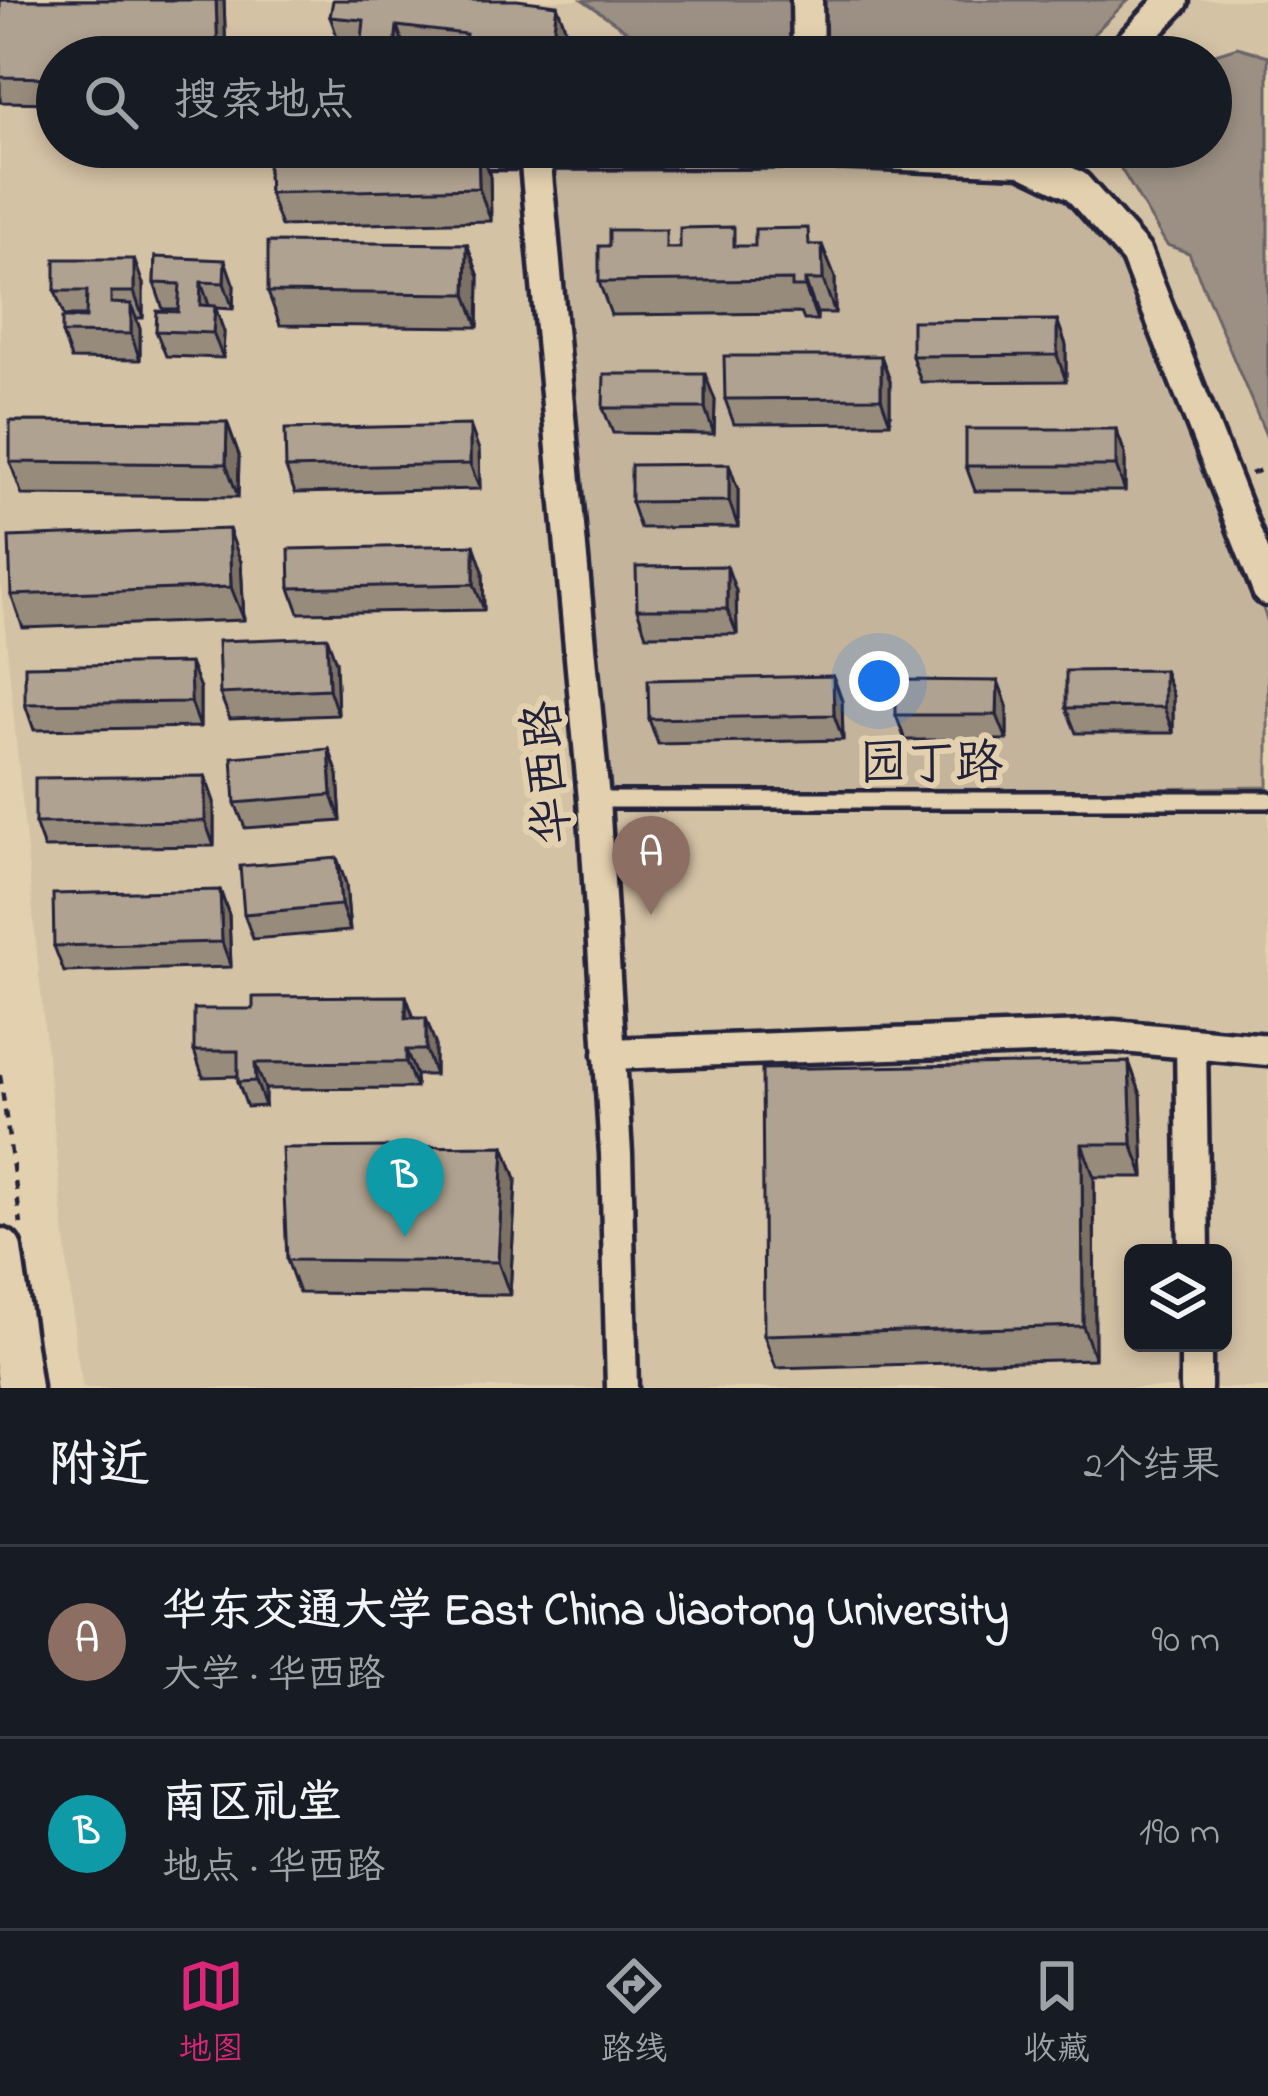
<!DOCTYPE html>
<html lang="zh">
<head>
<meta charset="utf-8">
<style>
  :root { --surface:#171b24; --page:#20242c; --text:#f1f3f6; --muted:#9ea1a6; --line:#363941; --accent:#db2777 }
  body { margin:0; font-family:"Indie Flower","LXGW WenKai TC",sans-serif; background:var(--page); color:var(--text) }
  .controls { position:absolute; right:36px; bottom:36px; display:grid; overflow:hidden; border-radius:18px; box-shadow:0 6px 18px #0003 }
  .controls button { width:108px; height:108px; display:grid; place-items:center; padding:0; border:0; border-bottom:3px solid var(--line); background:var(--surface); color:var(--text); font:60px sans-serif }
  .you { position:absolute; left:879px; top:681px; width:42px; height:42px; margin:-30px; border:9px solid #fff; border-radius:50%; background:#1a73e8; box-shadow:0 0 0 18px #1a73e833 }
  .badge { display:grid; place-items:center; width:78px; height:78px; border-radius:50%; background:var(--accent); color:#fff; font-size:39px; font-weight:700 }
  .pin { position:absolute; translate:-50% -99px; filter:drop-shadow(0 3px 6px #0008) }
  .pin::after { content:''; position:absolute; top:63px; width:42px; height:36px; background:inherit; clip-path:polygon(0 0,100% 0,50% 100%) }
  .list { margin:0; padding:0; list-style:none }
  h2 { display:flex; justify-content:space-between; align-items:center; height:156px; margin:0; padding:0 48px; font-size:51px }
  h2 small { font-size:39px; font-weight:400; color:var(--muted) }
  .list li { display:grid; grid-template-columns:78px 1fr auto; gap:36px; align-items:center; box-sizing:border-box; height:192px; padding:0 48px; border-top:3px solid var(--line) }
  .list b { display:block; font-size:45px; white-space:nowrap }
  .list p { margin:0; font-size:39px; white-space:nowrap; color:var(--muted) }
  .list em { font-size:39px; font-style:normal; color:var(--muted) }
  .icon { flex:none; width:66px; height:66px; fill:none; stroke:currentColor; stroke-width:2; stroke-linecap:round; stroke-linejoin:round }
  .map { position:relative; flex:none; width:1268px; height:1388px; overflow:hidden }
  .search { position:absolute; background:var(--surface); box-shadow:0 6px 18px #0003; left:36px; right:36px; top:36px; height:132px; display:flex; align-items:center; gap:30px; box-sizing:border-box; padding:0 42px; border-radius:66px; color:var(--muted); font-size:45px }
  .sheet { height:540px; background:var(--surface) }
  nav { display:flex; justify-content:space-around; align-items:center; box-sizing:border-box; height:168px; border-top:3px solid var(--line); background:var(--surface); font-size:33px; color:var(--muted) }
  nav a { display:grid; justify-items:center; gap:6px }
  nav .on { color:var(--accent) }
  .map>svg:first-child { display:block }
  .built { fill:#d4c2a5; fill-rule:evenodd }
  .green { fill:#c4b49b; stroke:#736b6b; stroke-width:3 }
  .water { fill:#9c9084; stroke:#6b6467; stroke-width:3 }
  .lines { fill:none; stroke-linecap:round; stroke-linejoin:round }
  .lane-casing { stroke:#22223b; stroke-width:24 }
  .street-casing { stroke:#22223b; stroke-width:39 }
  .secondary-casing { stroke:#22223b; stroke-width:51 }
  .path { stroke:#22223b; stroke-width:4.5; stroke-dasharray:9 9; stroke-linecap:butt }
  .lane { stroke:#e3d0ae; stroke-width:15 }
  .street { stroke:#e3d0ae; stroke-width:30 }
  .secondary { stroke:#e3d0ae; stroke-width:42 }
  .wall { fill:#978b7c; stroke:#22223b; stroke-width:3 }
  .shaded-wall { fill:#7b7165; stroke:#22223b; stroke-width:3 }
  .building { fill:#b0a290; stroke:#22223b; stroke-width:3 }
  .labels { text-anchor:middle; stroke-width:12; stroke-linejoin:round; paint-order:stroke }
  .street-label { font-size:48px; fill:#22223b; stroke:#e3d0ae }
</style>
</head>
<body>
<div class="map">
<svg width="1268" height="1388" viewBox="0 0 1268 1388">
  <rect width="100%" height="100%" fill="#e3d0ae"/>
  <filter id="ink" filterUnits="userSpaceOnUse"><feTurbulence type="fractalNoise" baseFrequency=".00833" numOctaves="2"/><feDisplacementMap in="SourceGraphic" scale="24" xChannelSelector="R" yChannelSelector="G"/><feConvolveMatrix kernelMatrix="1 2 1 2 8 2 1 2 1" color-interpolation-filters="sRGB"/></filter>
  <g filter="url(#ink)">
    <path class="built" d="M0 0H1268V1388H83L76 1350 0 577ZM57 57H1211V147H57ZM1133 1253H1223V1343H1133Z"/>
    <path class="green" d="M542 161 1019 166 1073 192 1131 258 1268 622V787L596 797Z"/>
    <path class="water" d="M583 0H1128L1070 57H663Z
      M1237 47 1268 56V440L1189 253 1167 245 1109 149 1211 147V57H1206Z"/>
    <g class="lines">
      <defs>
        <path id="lane" d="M594 800H1268"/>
        <path id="street" d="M807 0 808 57
          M1119 57 1173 0
          M810 147V151L1022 160 1076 186 1136 254 1268 590
          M442 153 810 151
          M535 153 594 800 616 1154 622 1388
          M1191 1043 1194 1253
          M609 1054 1113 1036 1268 1050
          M1196 1343V1388"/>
        <path id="secondary" d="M0 1250 20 1388"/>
      </defs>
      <use href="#lane" class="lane-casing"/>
      <use href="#street" class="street-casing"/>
      <use href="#secondary" class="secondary-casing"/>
      <path class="path" d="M1251 474 1268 467
        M0 1075 21 1224"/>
      <use href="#lane" class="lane"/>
      <use href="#street" class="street"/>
      <use href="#secondary" class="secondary"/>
    </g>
    <path class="wall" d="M0 0H224L226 57H57V103L0 102Z
      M330 17 569 38 567 57H363L361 52 342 50Z
      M267 147H480L490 176 491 221 281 226 269 193Z
      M467 244 479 277 478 327 280 325 268 292Z
      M822 245 835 278V313H817V320H804L801 313 611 315 599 282 609 246 672 248Z
      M155 257 234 286 233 309 215 308 224 332 223 358 166 356 156 331 178 312 179 309H163L154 283Z
      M143 284V318H136L140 329V360L71 359 62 333 86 318V316H64L55 291Z
      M1057 320 1066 345V381L921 382 912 356Z
      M881 356 890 381V423L734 424 725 399Z
      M715 400 714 434 613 433 603 408Z
      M227 422 239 455 238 497 22 495 10 462Z
      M1116 429 1125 454V491H975L966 466Z
      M479 450 480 489 295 493 286 468Z
      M738 490V527L640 528 631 502Z
      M241 562 244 620 23 628 11 595Z
      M483 571 484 610 299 613 290 588Z
      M736 591 737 634 646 635 637 609Z
      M336 662 338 715 230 719 220 694Z
      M1164 670 1173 696V733H1076L1066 708Z
      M833 676 842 701 843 740 658 744 649 719Z
      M998 681 1007 706V740H905L896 715Z
      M200 688V727L34 730 25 704Z
      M329 749 338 775 341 821 245 828 235 803Z
      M205 776 214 802V846L44 848 35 823Z
      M337 858 346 884 350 931 253 939 244 914Z
      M220 890 229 915 231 967 64 972 54 946Z
      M406 996 414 1018 435 1043V1075H416V1088L265 1089V1106L247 1107 238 1082V1076L203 1077 194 1051 253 1009Z
      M1129 1062 1141 1095 1144 1177H1094L1095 1359 776 1368 764 1335Z
      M504 1146 516 1179 510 1295 299 1293 287 1260Z"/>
    <path class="shaded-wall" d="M216 0H224L226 57H218Z
      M557 5 569 38 567 57H550Z
      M397 26 408 57H394V55Z
      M478 147 490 176 491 221 479 188Z
      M467 244 479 277 478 327 466 294Z
      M822 245 835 278V313L823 280Z
      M134 259 143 284V318L134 292Z
      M225 260 234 286 233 309 224 283Z
      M805 280 817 313V320L805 287Z
      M201 282 210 308 200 305Z
      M131 304 140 329V360L131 334Z
      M215 306 224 332 223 358 213 333Z
      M1057 320 1066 345V381L1057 355Z
      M881 356 890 381V423L881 398Z
      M705 374 715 400 714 434 705 408Z
      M227 422 239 455 238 497 226 464Z
      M470 425 479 450 480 489 470 464Z
      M1116 429 1125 454V491L1116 466Z
      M729 464 738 490V527L729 501Z
      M229 529 241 562 244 620 231 587Z
      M474 545 483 571 484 610 474 584Z
      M727 566 736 591 737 634 727 609Z
      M327 637 336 662 338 715 329 689Z
      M190 663 200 688V727L191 702Z
      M1164 670 1173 696V733L1164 707Z
      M833 676 842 701 843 740 834 715Z
      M998 681 1007 706V740L997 715Z
      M329 749 338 775 341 821 332 795Z
      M205 776 214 802V846L205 821Z
      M337 858 346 884 350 931 341 905Z
      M220 890 229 915 231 967 222 942Z
      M406 996 415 1022 406 1018Z
      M426 1018 435 1043V1075L426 1050Z
      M406 1050 416 1075V1088L406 1062Z
      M1129 1062 1141 1095 1144 1177 1132 1144Z
      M255 1063 265 1089V1106L256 1081Z
      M1082 1144 1094 1177 1095 1359 1083 1326Z
      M504 1146 516 1179 510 1295 498 1262Z"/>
    <path class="building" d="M0 0H216L218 57H57V78L0 77Z
      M333 0H517L557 5 550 57 518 54 517 57H464L466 34 397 26 394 55 361 51 364 20 330 17Z
      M267 147H478L479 188 269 193Z
      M734 227V246H755V229L808 228 809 245H822L823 280H805V287H792V280L599 282V246H609V230H666V248H680V228Z
      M268 242 467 244 466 294 268 292Z
      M155 257 225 260 224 283 201 282 200 305 215 306 213 333 156 331 157 311 178 312 180 284 154 283Z
      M55 259H134V292H111V303L131 304V334L62 333V318H86L87 291H55Z
      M1057 320V355L912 356V321Z
      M724 356H881V398L725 399Z
      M604 374H705V408H603Z
      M10 421 227 422 226 464 10 462Z
      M470 425V464L286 468 285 429Z
      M966 429H1116V466H966Z
      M729 464V501L631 502V465Z
      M229 529 231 587 11 595 9 537Z
      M474 545V584L290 588 289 549Z
      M727 566V609H637L636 567Z
      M327 637 329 689 220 694 218 641Z
      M190 663 191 702 25 704V666Z
      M1164 670V707L1066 708V671Z
      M833 676 834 715 649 719 648 680Z
      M896 680 998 681 997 715H896Z
      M329 749 332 795 235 803 232 757Z
      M205 776V821L35 823V778Z
      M337 858 341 905 244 914 240 866Z
      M220 890 222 942 54 946 53 894Z
      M406 996V1018H426V1050H406V1062L255 1063 256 1081 238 1082V1051H194V1009H253V997Z
      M1129 1062 1132 1144H1082L1083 1326 764 1335 762 1069Z
      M504 1146 498 1262 287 1260 282 1148Z"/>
  </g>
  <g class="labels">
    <g class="street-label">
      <text x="931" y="778">园丁路</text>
      <text transform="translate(545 773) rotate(-95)" y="17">华西路</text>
    </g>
  </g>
</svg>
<div class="controls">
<button><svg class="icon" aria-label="layers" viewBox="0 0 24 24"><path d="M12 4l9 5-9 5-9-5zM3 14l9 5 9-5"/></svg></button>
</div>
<div class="you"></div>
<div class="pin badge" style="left:651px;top:915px;background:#8d6e63">A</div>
<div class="pin badge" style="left:405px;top:1237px;background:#0f9aa8">B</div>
<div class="search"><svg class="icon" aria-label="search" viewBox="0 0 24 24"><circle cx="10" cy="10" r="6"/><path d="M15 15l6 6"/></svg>搜索地点</div>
</div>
<section class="sheet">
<h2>附近<small>2个结果</small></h2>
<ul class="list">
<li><span class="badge" style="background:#8d6e63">A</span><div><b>华东交通大学 East China Jiaotong University</b><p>大学 · 华西路</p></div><em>90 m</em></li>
<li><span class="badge" style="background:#0f9aa8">B</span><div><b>南区礼堂</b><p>地点 · 华西路</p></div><em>190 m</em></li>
</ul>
</section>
<nav>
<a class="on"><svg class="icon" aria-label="map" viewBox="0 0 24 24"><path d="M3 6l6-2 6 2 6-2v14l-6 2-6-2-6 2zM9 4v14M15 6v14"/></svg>地图</a>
<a><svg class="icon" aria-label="directions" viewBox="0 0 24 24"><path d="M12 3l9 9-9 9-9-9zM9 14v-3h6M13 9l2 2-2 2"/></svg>路线</a>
<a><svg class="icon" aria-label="saved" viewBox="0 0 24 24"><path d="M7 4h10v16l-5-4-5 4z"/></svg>收藏</a>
</nav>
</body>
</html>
